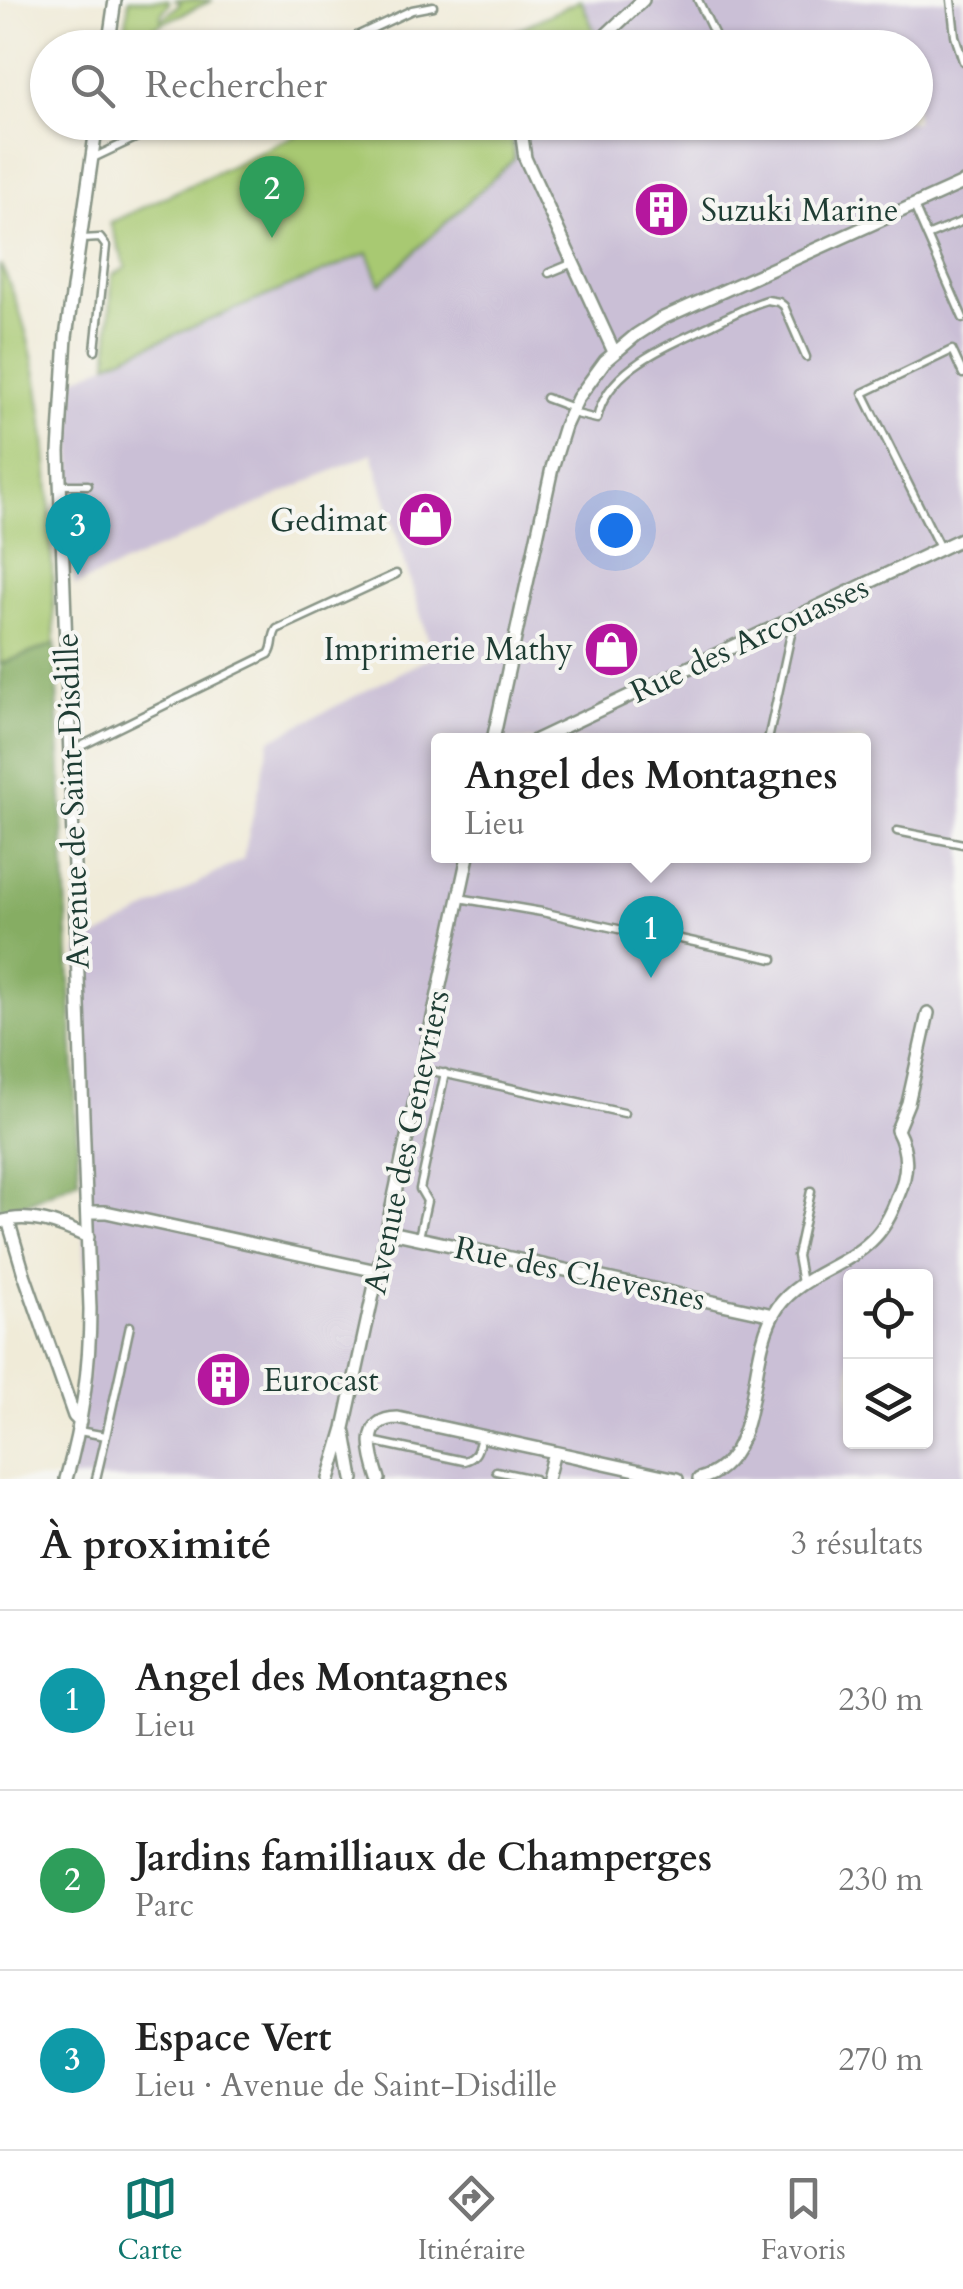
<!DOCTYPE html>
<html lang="fr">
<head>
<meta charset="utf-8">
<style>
  :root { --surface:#fff; --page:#f2f2f2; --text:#222; --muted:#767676; --line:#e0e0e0; --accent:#0f766e }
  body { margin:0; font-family:Cardo,serif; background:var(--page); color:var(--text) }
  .controls { position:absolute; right:30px; bottom:30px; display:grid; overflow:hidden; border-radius:10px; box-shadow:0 2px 8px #0004 }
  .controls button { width:90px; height:90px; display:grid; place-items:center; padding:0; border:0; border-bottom:2px solid var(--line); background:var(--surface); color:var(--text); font:50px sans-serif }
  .you { position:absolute; left:615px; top:530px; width:35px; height:35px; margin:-25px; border:8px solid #fff; border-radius:50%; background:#1a73e8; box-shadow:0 0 0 15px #1a73e833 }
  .badge { display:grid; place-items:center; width:65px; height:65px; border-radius:50%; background:var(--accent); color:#fff; font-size:32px; font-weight:700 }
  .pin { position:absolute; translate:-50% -82px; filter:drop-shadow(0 2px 5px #0008) }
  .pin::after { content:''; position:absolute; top:52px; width:35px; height:30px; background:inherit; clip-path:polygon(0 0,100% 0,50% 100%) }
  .popup { position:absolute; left:431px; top:733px; width:440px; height:130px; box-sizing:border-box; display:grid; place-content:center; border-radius:10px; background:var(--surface); filter:drop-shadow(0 2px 8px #0005); font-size:32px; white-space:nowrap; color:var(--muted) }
  .popup b { font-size:38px; color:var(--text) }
  .popup::after { content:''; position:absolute; left:50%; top:100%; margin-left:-20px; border:20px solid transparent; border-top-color:var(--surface) }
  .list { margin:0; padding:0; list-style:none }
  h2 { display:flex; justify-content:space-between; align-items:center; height:130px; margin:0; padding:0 40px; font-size:42px }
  h2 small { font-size:32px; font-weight:400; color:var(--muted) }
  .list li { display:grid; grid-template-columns:65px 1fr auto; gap:30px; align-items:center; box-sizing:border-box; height:180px; padding:0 40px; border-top:2px solid var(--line) }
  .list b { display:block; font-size:38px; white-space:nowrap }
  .list p { margin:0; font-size:32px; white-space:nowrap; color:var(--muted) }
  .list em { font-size:32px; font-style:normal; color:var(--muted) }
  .icon { flex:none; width:55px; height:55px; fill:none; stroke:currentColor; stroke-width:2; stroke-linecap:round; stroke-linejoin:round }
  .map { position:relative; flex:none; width:963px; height:1479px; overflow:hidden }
  .search { position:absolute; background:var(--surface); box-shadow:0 2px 8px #0004; left:30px; right:30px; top:30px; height:110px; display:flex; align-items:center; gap:25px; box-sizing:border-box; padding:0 35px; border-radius:55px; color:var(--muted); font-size:38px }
  .sheet { height:670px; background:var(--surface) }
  nav { display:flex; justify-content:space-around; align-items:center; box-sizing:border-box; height:140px; border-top:2px solid var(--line); background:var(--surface); font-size:28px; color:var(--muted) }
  nav a { display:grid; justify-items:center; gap:5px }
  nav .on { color:var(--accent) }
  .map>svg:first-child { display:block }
  .industrial { fill:#cabfd6; fill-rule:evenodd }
  .green { fill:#a8c972; stroke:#648353; stroke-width:2.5 }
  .forest { fill:#86ad64; stroke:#52754c; stroke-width:2.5 }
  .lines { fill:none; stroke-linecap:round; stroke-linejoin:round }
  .lane-casing { stroke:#889486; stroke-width:11 }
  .street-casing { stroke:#889486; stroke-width:16 }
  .lane { stroke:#fff; stroke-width:6 }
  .street { stroke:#fff; stroke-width:11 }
  .labels { text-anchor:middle; stroke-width:8; stroke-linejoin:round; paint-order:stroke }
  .poi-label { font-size:32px; fill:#1f3d34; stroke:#f6f6f2; text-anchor:start }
  .street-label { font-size:32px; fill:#1f3d34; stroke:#f6f6f2 }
</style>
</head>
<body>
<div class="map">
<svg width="963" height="1479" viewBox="0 0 963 1479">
  <rect width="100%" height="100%" fill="#f6f6f2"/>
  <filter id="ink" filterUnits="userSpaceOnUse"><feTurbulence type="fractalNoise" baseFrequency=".01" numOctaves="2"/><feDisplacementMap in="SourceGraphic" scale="20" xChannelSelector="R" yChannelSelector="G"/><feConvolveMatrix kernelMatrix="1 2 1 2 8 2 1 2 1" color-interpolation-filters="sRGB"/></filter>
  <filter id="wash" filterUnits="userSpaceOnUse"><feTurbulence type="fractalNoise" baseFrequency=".0048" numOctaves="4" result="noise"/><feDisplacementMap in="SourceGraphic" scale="40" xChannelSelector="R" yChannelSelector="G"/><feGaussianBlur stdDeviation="2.25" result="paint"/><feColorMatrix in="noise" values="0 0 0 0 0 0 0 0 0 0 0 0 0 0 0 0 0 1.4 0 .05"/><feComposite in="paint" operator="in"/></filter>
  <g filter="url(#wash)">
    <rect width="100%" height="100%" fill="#f0ebd8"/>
    <path class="industrial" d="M581 0H963V1479H66L87 1376 78 947 243 859 270 740 433 656 372 453 75 586 72 463 74 379 369 252 381 283 512 149 514 123 916 122V48L579 47 594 33ZM438 740H864V856H438ZM850 1276H926V1442H850Z"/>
    <path class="green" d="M129 0H168L169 4 161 14V20L180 4 179 1 173 0H213L124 41Z
      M581 0 595 33 579 47H480Z
      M321 123H514L512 142 514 159 380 284 368 253 108 363 112 275 126 268 110 223Z
      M0 264C55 370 49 526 55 644L0 664Z"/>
    <path class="forest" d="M55 644 79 1180 0 1215V664Z"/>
  </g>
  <g filter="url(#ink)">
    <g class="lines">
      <defs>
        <path id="lane" d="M698 0 720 46
          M951 0 955 36 963 61
          M331 48 412 10 433 6
          M93 158 169 122
          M914 206 963 318
          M927 236 963 221
          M82 239 100 238 106 246 95 350
          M549 273 573 263
          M546 398 573 408
          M572 413 597 419C607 368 668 346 709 326 728 317 747 306 767 300L779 302 784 306 806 357
          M59 485H88
          M940 548 863 393 952 350 963 374
          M768 740 794 620
          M71 751 269 654C275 646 271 637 277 629L396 574
          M897 831 963 844
          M459 898 542 912 636 933 662 935 773 959
          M423 1069 624 1113
          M419 1237 427 1201 420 1189 445 1073
          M802 1283 797 1256 811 1191
          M79 1431 106 1436 96 1479
          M106 1436 130 1326
          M371 1441 464 1461C477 1458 478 1449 481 1437
          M496 1471 534 1479"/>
        <path id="street" d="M108 48 115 0
          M592 48 643 0
          M525 122 522 137 525 158 614 352
          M493 740 552 468 565 426 578 398 605 361 636 335 661 319 963 183
          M536 740 963 538
          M87 1212H106L377 1271
          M8 1220 24 1274 74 1416 80 1422
          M0 1222C30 1212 61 1225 88 1237
          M386 1231 773 1315
          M345 1433 353 1479
          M66 1479C82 1424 90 1367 90 1309L59 452 66 337 97 122
          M329 1479 344 1428 468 856
          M379 1479C371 1455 360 1418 398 1418L554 1452
          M547 1479 554 1452 677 1479
          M699 1479C767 1461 743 1356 778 1307 801 1275 843 1268 871 1241 884 1229 892 1213 898 1196 908 1173 909 1153 897 1130L908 1103 928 1013"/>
      </defs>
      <use href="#lane" class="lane-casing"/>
      <use href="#street" class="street-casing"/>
      <use href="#lane" class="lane"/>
      <use href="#street" class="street"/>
    </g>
  </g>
  <defs>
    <symbol id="building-disc" viewBox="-11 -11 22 22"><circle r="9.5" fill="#b5179e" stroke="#f6f6f2"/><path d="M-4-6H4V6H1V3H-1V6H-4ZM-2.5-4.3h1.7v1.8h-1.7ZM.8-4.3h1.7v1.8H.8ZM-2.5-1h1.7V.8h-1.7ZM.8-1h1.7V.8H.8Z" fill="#fff"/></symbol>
    <symbol id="shop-disc" viewBox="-11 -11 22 22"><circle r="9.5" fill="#b5179e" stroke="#f6f6f2"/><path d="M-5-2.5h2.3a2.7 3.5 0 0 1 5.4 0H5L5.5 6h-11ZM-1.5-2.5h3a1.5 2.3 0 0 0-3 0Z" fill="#fff"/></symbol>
  </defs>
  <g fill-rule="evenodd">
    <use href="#building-disc" x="630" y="178" width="63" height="63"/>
    <use href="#shop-disc" x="394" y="488" width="63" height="63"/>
    <use href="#shop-disc" x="580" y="618" width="63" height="63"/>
    <use href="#building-disc" x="192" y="1348" width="63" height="63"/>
  </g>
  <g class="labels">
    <g class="poi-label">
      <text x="701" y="221">Suzuki Marine</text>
      <text x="387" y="531" text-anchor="end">Gedimat</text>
      <text x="573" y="660" text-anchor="end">Imprimerie Mathy</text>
      <text x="263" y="1391">Eurocast</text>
    </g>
    <g class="street-label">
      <text transform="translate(749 639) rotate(-25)" y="11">Rue des Arcouasses</text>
      <text transform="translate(72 801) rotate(-92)" y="11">Avenue de Saint-Disdille</text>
      <text transform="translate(406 1142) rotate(-78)" y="11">Avenue des Genevriers</text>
      <text transform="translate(580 1273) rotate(12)" y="11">Rue des Chevesnes</text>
    </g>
  </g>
</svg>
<div class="controls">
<button><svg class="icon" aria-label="locate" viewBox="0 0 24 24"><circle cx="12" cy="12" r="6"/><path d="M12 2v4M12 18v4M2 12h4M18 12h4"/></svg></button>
<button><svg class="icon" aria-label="layers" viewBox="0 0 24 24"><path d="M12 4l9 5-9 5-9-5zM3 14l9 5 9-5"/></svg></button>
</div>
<div class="you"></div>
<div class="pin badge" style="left:651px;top:978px;background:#0f9aa8">1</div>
<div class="popup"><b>Angel des Montagnes</b>Lieu</div>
<div class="pin badge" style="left:272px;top:238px;background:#2e9e5b">2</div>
<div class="pin badge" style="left:78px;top:575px;background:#0f9aa8">3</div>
<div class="search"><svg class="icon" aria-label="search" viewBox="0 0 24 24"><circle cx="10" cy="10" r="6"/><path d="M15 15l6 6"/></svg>Rechercher</div>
</div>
<section class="sheet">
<h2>À proximité<small>3 résultats</small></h2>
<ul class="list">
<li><span class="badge" style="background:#0f9aa8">1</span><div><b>Angel des Montagnes</b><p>Lieu</p></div><em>230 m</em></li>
<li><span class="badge" style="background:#2e9e5b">2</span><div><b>Jardins familliaux de Champerges</b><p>Parc</p></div><em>230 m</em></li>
<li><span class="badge" style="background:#0f9aa8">3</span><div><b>Espace Vert</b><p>Lieu · Avenue de Saint-Disdille</p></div><em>270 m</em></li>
</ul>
</section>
<nav>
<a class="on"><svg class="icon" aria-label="map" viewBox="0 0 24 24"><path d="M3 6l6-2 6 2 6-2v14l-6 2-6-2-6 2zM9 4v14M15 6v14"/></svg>Carte</a>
<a><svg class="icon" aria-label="directions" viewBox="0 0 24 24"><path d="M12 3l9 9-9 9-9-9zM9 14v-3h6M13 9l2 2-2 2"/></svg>Itinéraire</a>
<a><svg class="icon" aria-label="saved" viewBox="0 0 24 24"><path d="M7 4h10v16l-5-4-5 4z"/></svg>Favoris</a>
</nav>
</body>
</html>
